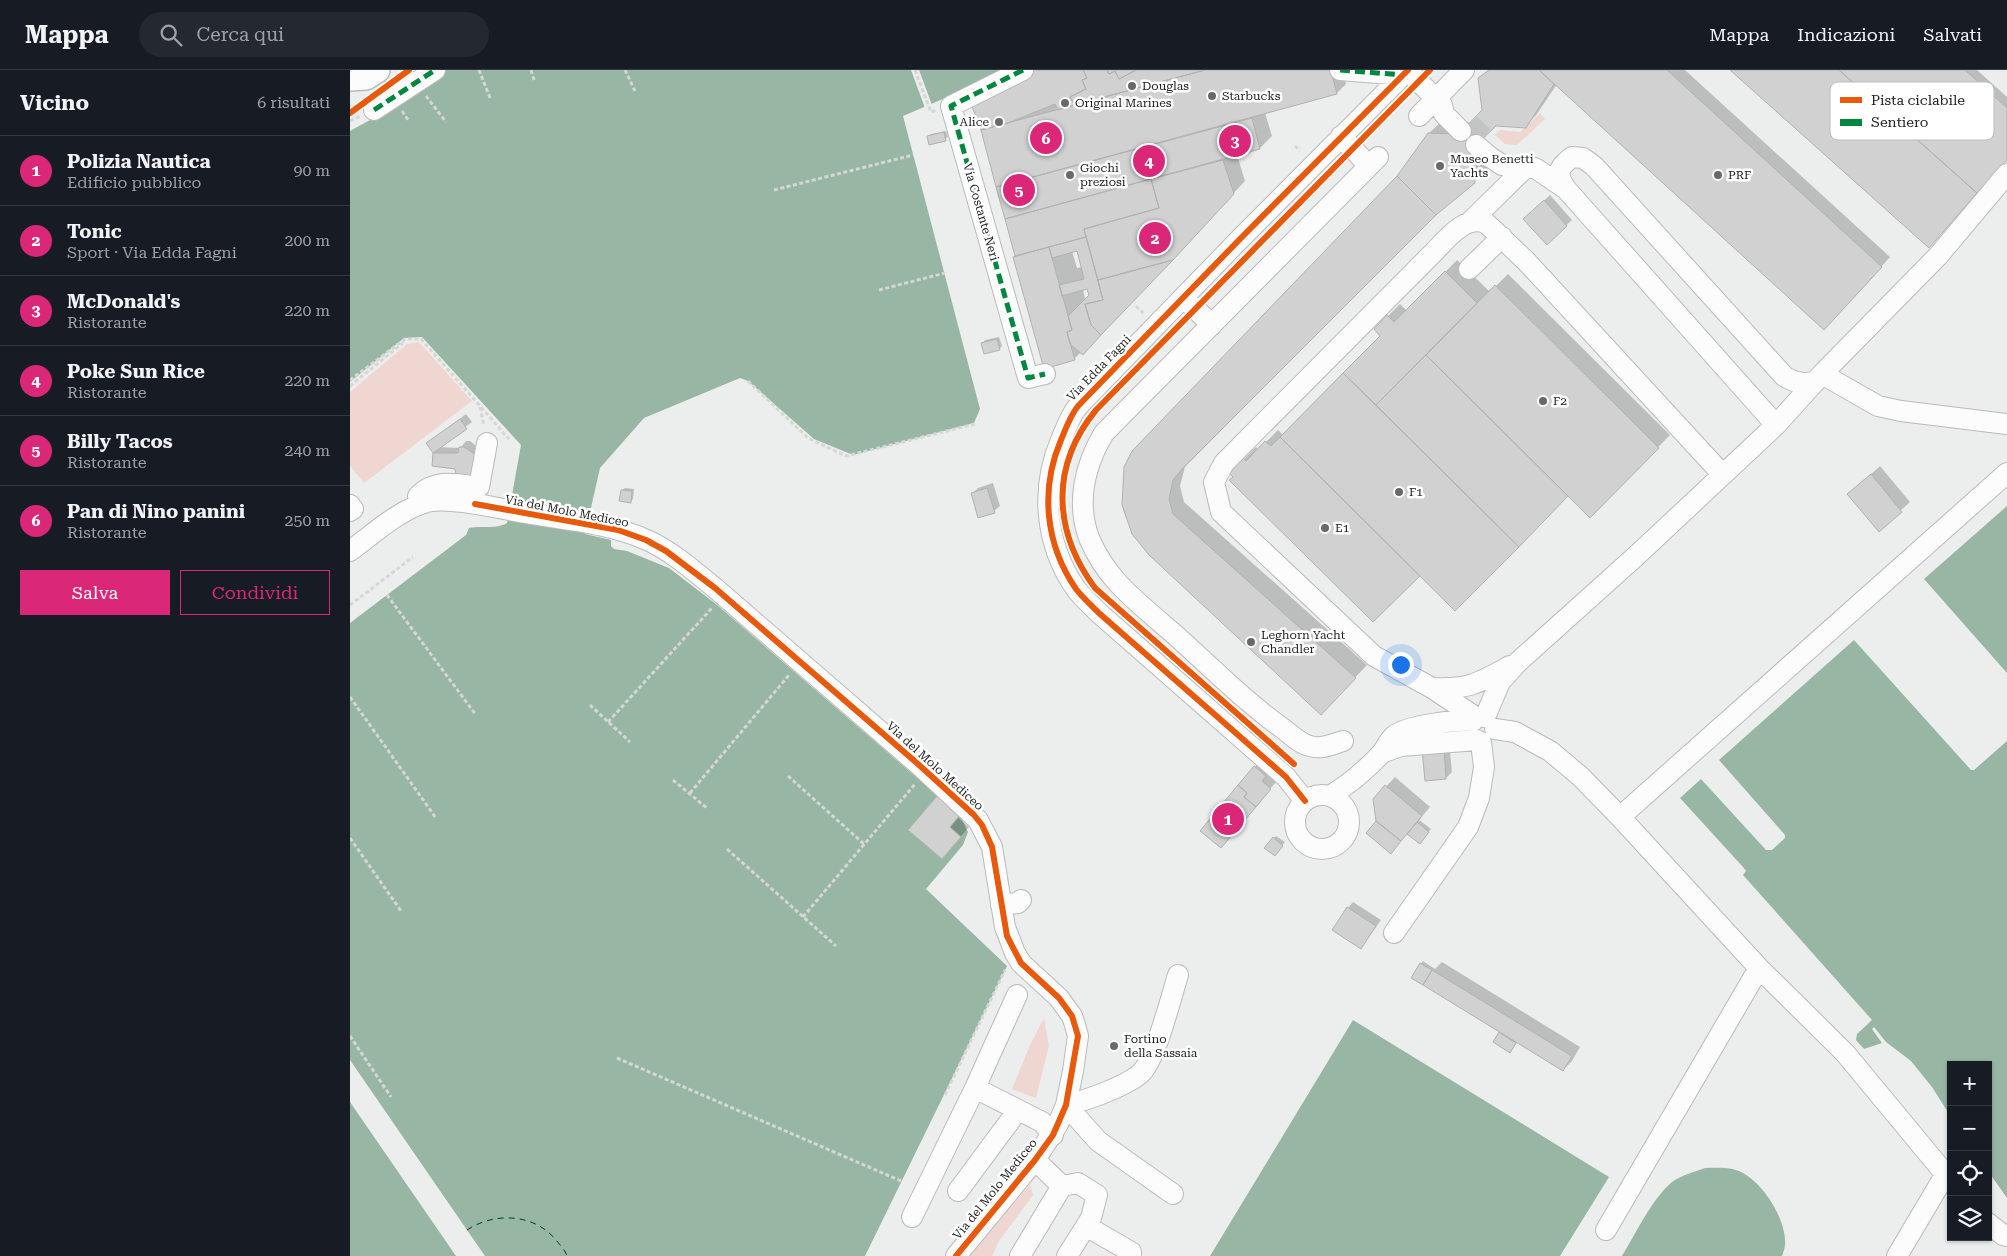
<!DOCTYPE html>
<html lang="it">
<head>
<meta charset="utf-8">
<style>
  :root { --surface:#171b24; --page:#242831; --text:#f1f3f6; --muted:#9ea1a6; --line:#363941; --accent:#db2777 }
  body { margin:0; font-family:"Roboto Serif",serif; background:var(--page); color:var(--text) }
  .controls { position:absolute; right:15px; bottom:15px; display:grid; overflow:hidden; border-radius:0px; box-shadow:0 1px 4px #0004 }
  .controls button { width:45px; height:45px; display:grid; place-items:center; padding:0; border:0; border-bottom:1px solid var(--line); background:var(--surface); color:var(--text); font:25px sans-serif }
  .you { position:absolute; left:1050px; top:594px; width:18px; height:18px; margin:-12px; border:4px solid #fff; border-radius:50%; background:#1a73e8; box-shadow:0 0 0 8px #1a73e833 }
  .badge { display:grid; place-items:center; width:32px; height:32px; border-radius:50%; background:var(--accent); color:#fff; font-size:16px; font-weight:700 }
  .pin { position:absolute; translate:-50% -50%; border:2px solid #fff; box-shadow:0 1px 5px #0006 }
  .list { margin:0; padding:0; list-style:none }
  h2 { display:flex; justify-content:space-between; align-items:center; height:65px; margin:0; padding:0 20px; font-size:21px }
  h2 small { font-size:16px; font-weight:400; color:var(--muted) }
  .list li { display:grid; grid-template-columns:32px 1fr auto; gap:15px; align-items:center; box-sizing:border-box; height:70px; padding:0 20px; border-top:1px solid var(--line) }
  .list b { display:block; font-size:19px; white-space:nowrap }
  .list p { margin:0; font-size:16px; white-space:nowrap; color:var(--muted) }
  .list em { font-size:16px; font-style:normal; color:var(--muted) }
  .actions { display:flex; gap:10px; padding:15px 20px }
  .actions a { flex:1; padding:11px 0; border:1px solid var(--accent); border-radius:0px; text-align:center; font-size:18px; color:var(--accent) }
  .actions .main { background:var(--accent); color:#fff }
  .icon { flex:none; width:28px; height:28px; fill:none; stroke:currentColor; stroke-width:2; stroke-linecap:round; stroke-linejoin:round }
  .map { position:relative; flex:none; width:1657px; height:1186px; overflow:hidden }
  header { display:flex; align-items:center; gap:30px; box-sizing:border-box; height:70px; padding:0 25px; background:var(--surface); border-bottom:1px solid var(--line) }
  header strong { font-size:24px }
  nav { display:flex; gap:28px; margin-inline-start:auto; font-size:18px }
  .search { width:350px; height:45px; background:var(--page); display:flex; align-items:center; gap:12px; box-sizing:border-box; padding:0 18px; border-radius:28px; color:var(--muted); font-size:19px }
  main { display:flex }
  aside { flex:1; background:var(--surface) }
  .map>svg:first-child { display:block }
  .green { fill:#efd6d0 }
  .water { fill:#97b6a4 }
  .pier { fill:#eceeed }
  .shadow { fill:#0003; fill-rule:evenodd }
  .lines { fill:none; stroke-linecap:round; stroke-linejoin:round }
  .ferry { stroke:#003c24; stroke-width:1; stroke-dasharray:6 5; stroke-linecap:butt }
  .building { fill:#d0d1d0; stroke:#b0b2b1 }
  .minor-tunnel { stroke:#c3c5c4; stroke-width:20; stroke-dasharray:20 10; stroke-linecap:butt }
  .minor-casing { stroke:#b9bab9; stroke-width:22 }
  .major-casing { stroke:#b9bab9; stroke-width:28 }
  .path { stroke:#d6d6d6; stroke-width:3; stroke-dasharray:4 2.5; stroke-linecap:butt }
  .minor { stroke:#fcfcfc; stroke-width:20 }
  .major { stroke:#fcfcfc; stroke-width:25 }
  .quiet { stroke:#00873e; stroke-width:5; stroke-dasharray:10 5; stroke-linecap:butt }
  .cycleway-casing { stroke:#fff; stroke-width:9 }
  .cycleway { stroke:#e8590c; stroke-width:6 }
  .poi-dot { fill:#686a69; stroke:#fff; stroke-width:2 }
  .labels { text-anchor:middle; stroke-width:5; stroke-linejoin:round; paint-order:stroke }
  .poi-label { font-size:12px; fill:#212322; stroke:#fff; text-anchor:start }
  .street-label { font-size:12px; fill:#212322; stroke:#fff }
  .key { fill:#fff; stroke:#bcbdbd; stroke-width:1 }
  .key-label { font-size:14px; fill:#212322 }
</style>
</head>
<body>
<header>
<strong>Mappa</strong>
<div class="search"><svg class="icon" aria-label="search" viewBox="0 0 24 24"><circle cx="10" cy="10" r="6"/><path d="M15 15l6 6"/></svg>Cerca qui</div>
<nav><a>Mappa</a><a>Indicazioni</a><a>Salvati</a></nav>
</header>
<main>
<aside>
<h2>Vicino<small>6 risultati</small></h2>
<ul class="list">
<li><span class="badge">1</span><div><b>Polizia Nautica</b><p>Edificio pubblico</p></div><em>90 m</em></li>
<li><span class="badge">2</span><div><b>Tonic</b><p>Sport · Via Edda Fagni</p></div><em>200 m</em></li>
<li><span class="badge">3</span><div><b>McDonald's</b><p>Ristorante</p></div><em>220 m</em></li>
<li><span class="badge">4</span><div><b>Poke Sun Rice</b><p>Ristorante</p></div><em>220 m</em></li>
<li><span class="badge">5</span><div><b>Billy Tacos</b><p>Ristorante</p></div><em>240 m</em></li>
<li><span class="badge">6</span><div><b>Pan di Nino panini</b><p>Ristorante</p></div><em>250 m</em></li>
</ul>
<div class="actions"><a class="main">Salva</a><a>Condividi</a></div>
</aside>
<div class="map">
<svg width="1657" height="1186" viewBox="0 0 1657 1186">
  <rect width="100%" height="100%" fill="#eceeed"/>
  <path class="green" d="M1190 43 1195 49 1167 75 1155 74 1145 65 1150 60 1170 62Z
    M69 272 122 331 14 413 0 396V322L57 274Z
    M694 948 699 976 686 1028 662 1019 680 975Z
    M680 1115 683 1125 649 1171 642 1186H617Z"/>
  <path class="water" d="M92 0H648L649 2 647 6 553 46 630 339 624 353 503 385 464 369 398 311 390 308 294 348 250 398 235 464 261 470V476L264 479 277 481 319 498 366 534 610 745 618 762 613 775 576 819 657 896 515 1186H0V553L116 465 119 458C132 455 145 460 157 453L171 375 72 267 54 268 0 312V61L31 44Z
    M1657 436V603L1574 509Z
    M1504 570 1621 700H1624L1657 671V1128L1638 1101V995H1601V1047L1582 1017 1561 991 1536 972 1524 957 1522 959 1532 973 1514 979 1506 970 1507 964 1522 950 1393 805 1396 801 1393 797 1330 728 1351 709 1416 780H1422L1435 768V765L1369 690Z
    M1003 950 1259 1107 1210 1186H860Z
    M1355 1098C1365 1098 1376 1097 1386 1100 1411 1108 1437 1149 1435 1175 1435 1178 1433 1183 1432 1186H1272C1286 1163 1302 1129 1322 1112 1332 1105 1344 1102 1355 1098Z"/>
  <path class="pier" d="M561 0H569L582 35 575 38Z
    M0 990 117 1160 135 1186H106L0 1032Z"/>
  <path class="shadow" d="M673 0H992L996 14 987 23 915 43 922 66 910 78 887 85 895 111 750 266 733 284 731 282 724 289 665 187 666 186 632 60ZM728 179 732 197 727 198 722 181ZM738 218 740 225 735 229 733 219Z
    M1138 0H1335L1540 187 1483 250 1207 14 1187 44 1175 57 1146 54 1133 66 1137 100 1086 143 835 397 830 416 834 432 1017 595 982 632 783 464 1078 64 1091 52H1121L1133 40 1130 9Z
    M1382 0H1627L1657 27V89Z
    M596 61 598 67 595 69 578 67 581 64Z
    M1200 125 1222 150 1197 173 1181 143Z
    M1107 190 1140 222 1158 204 1320 365 1240 446 1218 424 1105 539 1070 504 884 407 880 403 906 377 908 380 928 360 933 365 1032 266 1025 259 1050 234 1057 241Z
    M649 267 652 276 649 279 633 273 635 270Z
    M116 344 122 352 88 377 110 378 116 371H120L130 379 128 403 83 395 84 382 78 373Z
    M1530 396 1560 432 1529 460 1499 424Z
    M643 413 650 436 644 441 622 424 628 418Z
    M275 418 284 419 283 429 280 432 272 420Z
    M1099 672 1102 702 1096 708 1076 710Z
    M910 692 920 700 916 704 926 712 913 727 905 697Z
    M1045 707 1080 737 1069 750 1081 759 1069 773 1058 763 1028 751 1025 729Z
    M597 718 607 747 619 757 592 788 560 760Z
    M926 766 935 772 927 782 924 768Z
    M1003 832 1031 850 1011 878 998 838Z
    M1073 891 1085 899 1092 892 1230 977 1222 991 1213 1000 1167 971 1163 979 1145 972 1151 962 1071 894Z"/>
  <g class="lines">
    <path class="ferry" d="M117 1160C144 1142 184 1143 206 1170 210 1175 215 1180 217 1186"/>
  </g>
  <path class="building" d="M684 0H733L737 8 732 10 736 19 720 27 725 35 708 40 705 34 658 53 631 60 620 31Z
    M733 0H757L759 4 765 1 769 9 786 0H855L725 35 720 27 736 19 732 10 737 8Z
    M757 0H786L769 9 765 1 759 4Z
    M855 0H981L987 24 646 117 631 60Z
    M1139 0H1189L1204 14 1176 58 1146 56 1122 79 1125 113 1086 145 1047 106 1078 63 1109 64 1132 40 1128 8Z
    M1189 0H1317L1532 197 1474 260Z
    M1380 0H1489L1627 123 1579 178Z
    M1489 0H1615L1657 38V90L1627 123Z
    M902 48 910 79 655 149 646 117Z
    M594 62 596 71 579 75 577 66Z
    M873 90 884 124 823 190 748 210 734 159 809 138 801 109Z
    M1047 106 1086 145 833 398 823 410 819 429 823 444 1006 608 971 645 799 485 782 464 772 435 774 397 782 381Z
    M801 109 809 138 734 159 736 167 665 186 655 149Z
    M1194 130 1217 156 1197 175 1173 149Z
    M736 167 753 230 735 234 741 255 751 265 733 285 720 274 717 262 722 260 718 246 739 225 737 219 712 226 709 215 734 209 727 181 702 188 699 177Z
    M699 177 722 260 717 262 725 290 694 299 663 187Z
    M823 190 751 265 741 255 735 234 753 230 748 210Z
    M1095 201 1127 233 1026 335 993 303 1030 266 1024 259 1037 245 1044 252Z
    M1145 215 1309 378 1240 448 1076 285Z
    M647 269 650 280 634 284 631 273Z
    M1076 285 1218 426 1169 477 1026 335Z
    M993 303 1169 477 1105 541 930 367Z
    M110 349 117 359 83 383 76 373Z
    M930 367 1070 506 1023 552 879 410 883 407 879 403 893 388 896 391 915 371 921 376Z
    M109 377H114L125 384 123 410 106 405 105 399 82 396 83 383H108Z
    M1521 404 1552 442 1529 462 1497 424Z
    M637 418 645 443 628 448 621 423Z
    M271 420 282 421 281 433 269 431Z
    M1094 678 1096 709 1075 711 1072 679Z
    M904 696 916 706 912 711 921 719 906 737 894 727 897 723 888 715Z
    M888 715 897 723 894 727 906 737 871 778 850 761Z
    M1035 715 1072 746 1051 771 1026 751 1023 729Z
    M587 726 610 745 600 757 611 767 592 789 558 760Z
    M1026 751 1051 771 1041 784 1016 763Z
    M1067 752 1079 762 1070 774 1057 764Z
    M923 767 933 776 925 786 914 778Z
    M997 837 1026 856 1011 879 982 860Z
    M1070 893 1082 900 1073 915 1061 908Z
    M1082 900 1222 986 1213 1001 1073 915Z
    M1149 962 1166 973 1160 983 1143 972Z"/>
  <g class="lines">
    <path class="minor-tunnel" d="M1119 53 1134 67"/>
    <defs>
      <path id="minor" d="M673 0 601 36 678 308 695 304
        M990 0 1053 5
        M1057 0 1092 35 1094 44 1111 61
        M24 40 85 0
        M1069 46 1114 0
        M991 66 1019 96
        M1126 75 1140 87 1152 95 1167 98H1185L1216 119 1426 355
        M1216 119C1206 103 1207 99 1222 87L1233 88 1244 96 1434 306C1445 313 1452 314 1465 312
        M1121 151 1175 98
        M1119 199 1152 167
        M834 228 862 255
        M1472 304 1528 336 1551 341 1657 354
        M0 435 3 439 0 441
        M69 435 68 426C85 408 107 414 129 417L137 373
        M0 481C23 464 49 440 77 432 99 426 151 439 175 443 215 450 260 453 297 470 323 482 344 501 365 518L568 694 628 750 642 777 655 857 665 883 671 893 709 928 722 946 725 955 728 966 723 1001 716 1035 708 1054 685 1090 606 1186
        M1082 618C1118 620 1129 613 1160 596
        M1135 647 1150 612 1168 592 1286 486 1426 355 1472 304 1588 186 1657 104
        M1127 648 1082 618 1024 586 871 442 864 412 874 393 1085 181C1097 168 1118 143 1137 154L1176 191 1373 405
        M1145 659 1165 662 1200 681 1230 706 1270 747 1409 898 1495 983 1601 1111
        M993 671C983 674 971 680 960 676 951 674 942 666 935 660 895 632 860 596 823 563 805 547 784 531 767 512 756 500 746 484 739 468 726 432 735 395 754 363L1028 87
        M1034 682 1051 676 1127 670
        M945 752a27 27 0 1 1 54 0a27 27 0 1 1-54 0Z
        M980 726C999 714 1015 701 1030 685 1036 679 1038 671 1044 666 1057 655 1106 650 1123 651
        M955 731 936 707 750 544C742 536 733 528 726 519 695 474 690 419 711 370 716 358 720 346 728 336L890 169 1058 0
        M1270 747 1657 403
        M651 835 668 833 671 830
        M1044 863 1118 757 1129 728 1134 697 1131 672
        M667 925 625 1018 692 1052 703 1065
        M712 1116 728 1113 747 1125 741 1148 717 1186
        M608 1121 668 1040
        M823 1124 748 1071 716 1035C735 1031 774 1017 790 1004 806 990 821 927 828 905
        M562 1147 625 1018
        M1638 1153 1653 1165 1657 1166
        M736 1156 781 1182V1186
        M1256 1160 1409 898
        M670 1186 712 1116 685 1090
        M1547 1186 1595 1105"/>
      <path id="major" d="M0 8 16 7 27 0"/>
    </defs>
    <use href="#minor" class="minor-casing"/>
    <use href="#major" class="major-casing"/>
    <path class="path" d="M129 0 140 28
      M181 0 184 10
      M275 0 285 21
      M565 0 581 42 586 40
      M76 26 96 52
      M52 41 59 51
      M0 51 10 46
      M945 76 950 81
      M424 120 563 85
      M529 220 595 203
      M786 236 794 244
      M0 310 55 269H71L159 369
      M398 311 458 368 496 386 625 354
      M0 316 53 273
      M130 337 134 356
      M37 525 126 645
      M0 535 63 487
      M0 627 86 748
      M240 635 280 672
      M258 652 362 538
      M438 706 514 774
      M323 710 358 739
      M340 723 439 605
      M0 768 51 841
      M377 779 486 876
      M453 847 565 714
      M0 966 41 1027
      M267 988 551 1111
      M595 1025 655 900"/>
    <use href="#minor" class="minor"/>
    <use href="#major" class="major"/>
    <path class="quiet" d="M673 0 601 36 678 308 695 304
      M990 0 1053 5
      M24 40 85 0"/>
    <defs>
      <path id="cycleway" d="M0 43 59 0
        M125 434 268 460 296 470 316 481 365 518 568 694 624 745 632 755 642 777 657 866 671 893 709 928 722 946 728 966 716 1035 703 1065 685 1090 606 1186
        M944 694 745 518C703 461 700 396 746 340L1080 0
        M955 731 936 707 750 544C742 536 733 528 726 519 695 474 690 419 711 370 716 358 720 346 728 336L890 169 1058 0"/>
    </defs>
    <use href="#cycleway" class="cycleway-casing"/>
    <use href="#cycleway" class="cycleway"/>
  </g>
  <g class="poi-dot">
    <circle cx="782" cy="16" r="5"/>
    <circle cx="862" cy="26" r="5"/>
    <circle cx="715" cy="33" r="5"/>
    <circle cx="649" cy="52" r="5"/>
    <circle cx="1090" cy="96" r="5"/>
    <circle cx="720" cy="105" r="5"/>
    <circle cx="1368" cy="105" r="5"/>
    <circle cx="1193" cy="331" r="5"/>
    <circle cx="1049" cy="422" r="5"/>
    <circle cx="975" cy="458" r="5"/>
    <circle cx="901" cy="572" r="5"/>
    <circle cx="764" cy="976" r="5"/>
  </g>
  <g class="labels">
    <g class="poi-label">
      <text x="792" y="20">Douglas</text>
      <text x="872" y="30">Starbucks</text>
      <text x="725" y="37">Original Marines</text>
      <text x="639" y="56" text-anchor="end">Alice</text>
      <text x="1100" y="93">Museo Benetti<tspan x="1100" dy="14">Yachts</tspan></text>
      <text x="730" y="102">Giochi<tspan x="730" dy="14">preziosi</tspan></text>
      <text x="1378" y="109">PRF</text>
      <text x="1203" y="335">F2</text>
      <text x="1059" y="426">F1</text>
      <text x="985" y="462">E1</text>
      <text x="911" y="569">Leghorn Yacht<tspan x="911" dy="14">Chandler</tspan></text>
      <text x="774" y="973">Fortino<tspan x="774" dy="14">della Sassaia</tspan></text>
    </g>
    <g class="street-label">
      <text transform="translate(631 142) rotate(74)" y="4">Via Costante Neri</text>
      <text transform="translate(749 298) rotate(-46)" y="4">Via Edda Fagni</text>
      <text transform="translate(217 441) rotate(11)" y="4">Via del Molo Mediceo</text>
      <text transform="translate(585 696) rotate(42)" y="4">Via del Molo Mediceo</text>
      <text transform="translate(645 1119) rotate(-51)" y="4">Via del Molo Mediceo</text>
    </g>
  </g>
  <rect x="1480" y="12" width="164" height="58" rx="8" class="key"/>
  <rect x="1490" y="27" width="22" height="6" fill="#e8590c"/>
  <rect x="1490" y="49" width="22" height="7" fill="#00873e"/>
  <g class="key-label">
    <text x="1521" y="35">Pista ciclabile</text>
    <text x="1521" y="57">Sentiero</text>
  </g>
</svg>
<div class="controls">
<button>+</button>
<button>−</button>
<button><svg class="icon" aria-label="locate" viewBox="0 0 24 24"><circle cx="12" cy="12" r="6"/><path d="M12 2v4M12 18v4M2 12h4M18 12h4"/></svg></button>
<button><svg class="icon" aria-label="layers" viewBox="0 0 24 24"><path d="M12 4l9 5-9 5-9-5zM3 14l9 5 9-5"/></svg></button>
</div>
<div class="you"></div>
<div class="pin badge" style="left:878px;top:749px">1</div>
<div class="pin badge" style="left:805px;top:168px">2</div>
<div class="pin badge" style="left:885px;top:71px">3</div>
<div class="pin badge" style="left:799px;top:91px">4</div>
<div class="pin badge" style="left:669px;top:120px">5</div>
<div class="pin badge" style="left:696px;top:68px">6</div>
</div>
</main>
</body>
</html>
